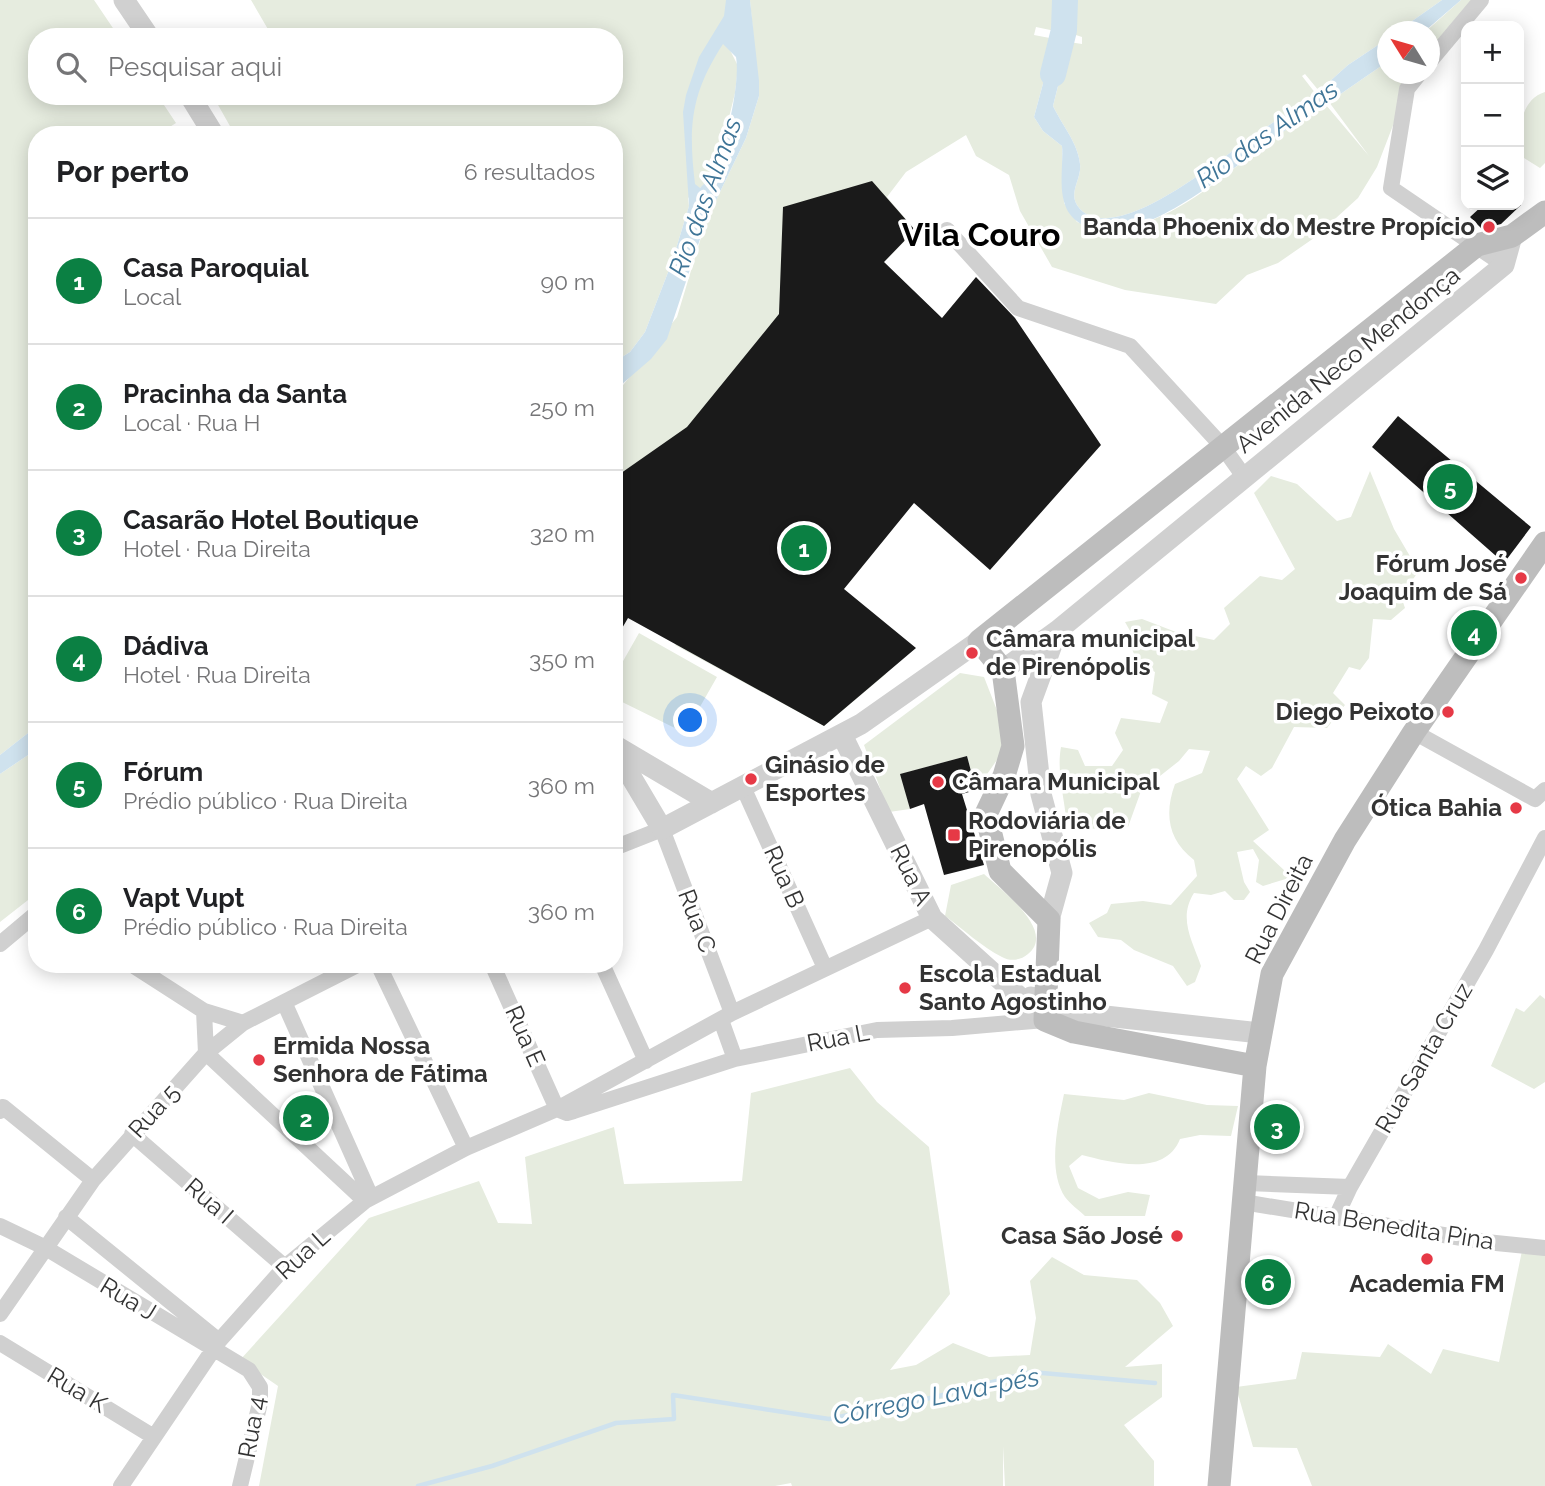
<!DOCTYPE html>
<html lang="pt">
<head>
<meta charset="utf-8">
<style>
  :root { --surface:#fff; --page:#f2f2f2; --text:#202124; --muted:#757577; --line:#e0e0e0; --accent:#0b8043 }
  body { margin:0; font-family:Raleway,sans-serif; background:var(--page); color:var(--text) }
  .controls { position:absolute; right:21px; top:21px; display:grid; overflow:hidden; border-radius:14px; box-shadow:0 4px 18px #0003 }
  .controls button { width:63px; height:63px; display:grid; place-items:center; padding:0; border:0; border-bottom:2px solid var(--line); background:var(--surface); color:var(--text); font:35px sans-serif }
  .compass { position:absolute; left:1377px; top:21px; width:63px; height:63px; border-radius:50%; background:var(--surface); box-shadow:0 4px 18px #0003; rotate:307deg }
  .you { position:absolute; left:691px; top:721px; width:24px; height:24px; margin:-18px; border:5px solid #fff; border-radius:50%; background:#1a73e8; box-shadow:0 0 0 10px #1a73e833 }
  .badge { display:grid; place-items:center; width:46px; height:46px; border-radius:50%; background:var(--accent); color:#fff; font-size:23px; font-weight:700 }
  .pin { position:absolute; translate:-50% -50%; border:4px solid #fff; box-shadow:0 2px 7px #0006 }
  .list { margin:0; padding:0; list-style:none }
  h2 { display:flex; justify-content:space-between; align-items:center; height:91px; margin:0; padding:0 28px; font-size:30px }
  h2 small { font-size:23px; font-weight:400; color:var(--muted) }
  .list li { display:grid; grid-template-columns:46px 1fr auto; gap:21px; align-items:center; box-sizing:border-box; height:126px; padding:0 28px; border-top:2px solid var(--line) }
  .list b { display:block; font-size:26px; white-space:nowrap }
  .list p { margin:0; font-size:23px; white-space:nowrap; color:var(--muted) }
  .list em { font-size:23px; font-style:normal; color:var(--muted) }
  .icon { flex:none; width:38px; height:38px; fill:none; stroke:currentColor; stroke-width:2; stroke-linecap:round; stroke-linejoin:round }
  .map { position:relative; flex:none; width:1545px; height:1486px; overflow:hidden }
  .search { position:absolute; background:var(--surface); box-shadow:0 4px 18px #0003; left:28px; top:28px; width:595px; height:77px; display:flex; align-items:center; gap:18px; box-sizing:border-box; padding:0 24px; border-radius:28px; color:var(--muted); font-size:26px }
  .panel { position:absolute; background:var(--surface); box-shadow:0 4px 18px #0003; left:28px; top:126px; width:595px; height:847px; border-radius:28px }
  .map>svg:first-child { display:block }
  .green { fill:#e6ecdf }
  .water { fill:#cfe2ee; fill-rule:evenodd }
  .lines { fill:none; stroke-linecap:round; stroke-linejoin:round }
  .stream { stroke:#cfe2ee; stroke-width:4.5 }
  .river { stroke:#cfe2ee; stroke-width:26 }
  .building { fill:#1a1a1a }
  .minor { stroke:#d0d0d0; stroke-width:16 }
  .tertiary { stroke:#d0d0d0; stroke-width:21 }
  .secondary { stroke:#bdbdbd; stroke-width:23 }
  .poi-dot { fill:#e63946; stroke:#fff; stroke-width:2.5 }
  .labels { text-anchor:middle; stroke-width:7; stroke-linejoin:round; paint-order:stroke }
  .poi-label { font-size:24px; font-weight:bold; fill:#333; stroke:#fff; text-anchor:start }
  .street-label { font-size:24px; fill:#333; stroke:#fff }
  .water-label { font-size:26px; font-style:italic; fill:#3f7597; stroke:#fff }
  .district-label { font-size:32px; font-weight:bold; fill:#000; stroke:#fff }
</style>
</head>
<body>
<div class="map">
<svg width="1545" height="1486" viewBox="0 0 1545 1486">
  <rect width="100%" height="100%" fill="#fff"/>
  <path class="green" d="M0 0H94L119 37H37V96H158L176 123 157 135H37V726L0 755Z
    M251 0H726L728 46 738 66 735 93 719 158 706 183 688 198 689 206 672 262 645 332 630 352 614 362V135H235L213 96H614V37H262L269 31Z
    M750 0H1057L1055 31 1036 27 1034 35 1055 39 1034 117 1043 131 1062 146 1064 203 1077 222C1149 250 1218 178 1271 140 1289 127 1308 117 1326 105L1369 156 1329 102 1387 62 1388 74H1419L1407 89 1377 167 1358 198 1314 238 1278 263 1247 275 1216 304 1125 290 1052 267 1020 211 1009 175 976 156 966 135 906 172 887 197 915 230 884 262 771 586 886 674 824 726 675 645 721 585 614 514V391L620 389 677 317 706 221 746 138 759 96Z
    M1074 0H1442L1398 31 1388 32 1387 39 1348 65 1319 91 1305 74 1302 76 1316 94C1293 110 1268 125 1245 142 1216 162 1115 246 1080 209 1066 194 1082 180 1080 164 1078 143 1062 125 1053 106L1069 42 1082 44V37L1070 33Z
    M1461 0H1481L1430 61V32H1425Z
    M1545 92V163L1540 168 1519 155C1519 133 1519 100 1545 92Z
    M1370 471 1394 529 1414 563 1416 575 1401 596 1405 608 1391 620 1373 619 1369 658 1360 670 1349 667 1333 693 1345 705 1327 728 1294 727 1272 768 1261 776 1246 766 1237 779 1269 830 1253 841 1285 871 1289 878 1263 886 1256 882 1259 860 1253 849 1237 852 1244 882 1250 892 1244 900H1234L1225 891 1211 895 1194 893C1178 918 1192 940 1201 966L1195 982 1187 986 1173 966 1134 950 1121 940 1098 937 1089 923 1107 913 1111 904 1143 901 1171 905 1197 876 1194 860C1168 840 1164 814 1175 784L1202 773 1210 751 1189 749 1179 761 1141 791 1128 827 1067 830C1066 802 1056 774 1061 747L1078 750 1085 766H1112L1123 750 1115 733 1121 718 1160 723 1168 702 1152 694 1155 672 1138 663 1131 647 1134 638 1125 622 1142 619 1176 632 1214 640 1230 624 1224 608 1260 576 1282 580 1295 569 1254 493 1271 476 1297 484 1337 521 1351 517Z
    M639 633 717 677 685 733 614 698V677Z
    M960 673 984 677 1007 736 999 757 976 790 967 756 901 774 910 809 889 812 864 745Z
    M37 749V893L0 922V774Z
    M984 874C1000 889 1057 931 1028 954 1021 960 1011 962 1002 957 982 947 963 929 945 916L951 885Z
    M1540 995 1545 999V1082L1534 1089 1491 1066 1516 1008 1524 1012Z
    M850 1068 877 1102 929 1147 950 1294 890 1370 916 1365 953 1343 989 1357 1030 1355 1036 1318 1030 1281 1052 1257 1084 1275 1137 1280 1160 1303 1173 1326 1125 1367 1162 1364V1397L1124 1425 1154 1461V1486H1005L1003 1446V1486H792L791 1483 775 1486H259L278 1386 240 1360 369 1218 479 1181 498 1223 532 1224 525 1157 614 1127 624 1184 742 1181 751 1093Z
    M1149 1093 1207 1105 1238 1106 1231 1136 1200 1135 1180 1139C1165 1177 1113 1163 1082 1155L1069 1166 1078 1188 1099 1199 1128 1192 1150 1195 1145 1216H1085C1079 1210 1070 1204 1065 1197 1047 1170 1058 1123 1064 1094L1124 1100Z
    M1523 1246 1545 1250V1486H1312L1297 1448 1253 1447 1236 1387 1296 1379 1302 1352 1380 1357 1388 1344 1431 1374 1443 1349 1499 1362Z"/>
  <path class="water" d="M726 0H750L759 81V96L746 138 706 221 667 339 651 359 614 391V362L630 352 645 332 672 262 689 206 683 112 686 95 699 57 724 16ZM723 44 736 57C741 84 723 171 700 188L695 184C688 126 691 93 723 44Z
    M1057 0H1074L1070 36 1055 31Z
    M1442 0H1461L1425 31H1398Z
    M1055 39 1069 42 1053 106C1062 125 1078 143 1080 164 1082 180 1066 194 1080 209 1115 246 1216 162 1245 142 1268 125 1293 110 1316 94L1326 105C1308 117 1289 127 1271 140 1232 168 1129 260 1078 222 1054 205 1064 170 1062 146L1043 131 1034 117Z
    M1387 39V62L1329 102 1319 91 1348 65Z
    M37 726V749L0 774V755Z"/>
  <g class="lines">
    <path class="stream" d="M418 1486 492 1466 616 1423 674 1419 673 1395 829 1419 935 1397 1031 1372 1155 1383"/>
    <path class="river" d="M1053 74 1064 30 1065 0"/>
  </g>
  <path class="building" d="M872 181 915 230 884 262 942 318 976 277 1015 318 1101 445 990 570 914 503 844 589 916 648 824 726 628 618 614 642V478L687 427 779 314 783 207Z
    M1483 205H1521L1501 224 1482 229 1470 217Z
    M1398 416 1531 527 1504 563 1372 447Z
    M967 756 976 790 962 794 984 865 944 875 924 804 910 809 900 774Z
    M1253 1260 1288 1265 1282 1305 1249 1300Z"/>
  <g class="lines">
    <path class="minor" d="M1430 61 1481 0
      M1419 74 1407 89 1391 188 1504 265
      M947 230 1018 308 1130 346 1223 447 1245 478
      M1414 732 1535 799 1545 790
      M743 787 825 968
      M614 848 662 829 732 1013
      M0 944 37 913
      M131 964 204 1011 243 1023
      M378 964 466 1148
      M492 964 557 1109
      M602 964 646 1061
      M284 1002 371 1197
      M204 1011 206 1053 365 1201
      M721 1020 735 1059
      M557 1109 567 1113 574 1111 735 1059 877 1030 952 1028 1045 1020
      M0 1111 3 1107 93 1180
      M132 1134 285 1267
      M1247 1183 1350 1187
      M1243 1202 1486 1242 1545 1248
      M1337 1215 1350 1187 1486 950 1545 838
      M66 1217 219 1341
      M0 1226 44 1247 249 1370 260 1387V1403L240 1486
      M0 1314 93 1180 206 1053 243 1023 359 964
      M0 1343 154 1437
      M121 1486 219 1341 285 1267 365 1201 466 1148 557 1109 732 1013 932 918"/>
    <path class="tertiary" d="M124 0 149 37
      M190 96 214 135
      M1003 670 1057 631 1504 265 1512 236
      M842 735 932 918 1045 1020
      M614 745 712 803
      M614 748 662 829 861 724 979 641
      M1049 920 1062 873 1041 794 1031 702 1057 631
      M1031 997 1078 1013 1260 1033"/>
    <path class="secondary" d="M1255 1066 1074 1032 1045 1020 1049 920 1000 871 986 814 1004 776 1013 746 1003 670 979 641 1477 245 1512 236 1545 212
      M1219 1486 1255 1066 1272 974 1345 840 1414 732 1545 543"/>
  </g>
  <g class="poi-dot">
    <circle cx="1489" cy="227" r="7"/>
    <circle cx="1521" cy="578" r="7"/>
    <circle cx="972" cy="653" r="7"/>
    <circle cx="1448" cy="712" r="7"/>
    <circle cx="751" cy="779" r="7"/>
    <circle cx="938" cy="782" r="7"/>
    <circle cx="1516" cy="808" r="7"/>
    <rect x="947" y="828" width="14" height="14" rx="3.5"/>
    <circle cx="905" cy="988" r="7"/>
    <circle cx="259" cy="1060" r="7"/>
    <circle cx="1177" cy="1236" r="7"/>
    <circle cx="1427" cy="1259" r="7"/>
  </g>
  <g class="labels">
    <g class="poi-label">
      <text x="1475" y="235" text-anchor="end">Banda Phoenix do Mestre Propício</text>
      <text x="1507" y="572" text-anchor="end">Fórum José<tspan x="1507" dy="28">Joaquim de Sá</tspan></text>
      <text x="986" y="647">Câmara municipal<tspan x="986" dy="28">de Pirenópolis</tspan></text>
      <text x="1434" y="720" text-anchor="end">Diego Peixoto</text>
      <text x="765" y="773">Ginásio de<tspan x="765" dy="28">Esportes</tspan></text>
      <text x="952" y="790">Câmara Municipal</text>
      <text x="1502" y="816" text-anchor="end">Ótica Bahia</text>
      <text x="968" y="829">Rodoviária de<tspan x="968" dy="28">Pirenopólis</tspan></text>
      <text x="919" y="982">Escola Estadual<tspan x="919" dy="28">Santo Agostinho</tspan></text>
      <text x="273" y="1054">Ermida Nossa<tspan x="273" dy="28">Senhora de Fátima</tspan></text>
      <text x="1163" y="1244" text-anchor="end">Casa São José</text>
      <text x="1427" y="1292" text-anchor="middle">Academia FM</text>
    </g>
    <g class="street-label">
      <text transform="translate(1348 360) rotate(-39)" y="8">Avenida Neco Mendonça</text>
      <text transform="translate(911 875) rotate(64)" y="8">Rua A</text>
      <text transform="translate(784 877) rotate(66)" y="8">Rua B</text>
      <text transform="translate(1279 909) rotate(-63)" y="8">Rua Direita</text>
      <text transform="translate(697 921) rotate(69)" y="8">Rua C</text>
      <text transform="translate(525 1036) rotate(66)" y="8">Rua E</text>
      <text transform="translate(838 1038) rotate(-11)" y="8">Rua L</text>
      <text transform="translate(1424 1058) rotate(-60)" y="8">Rua Santa Cruz</text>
      <text transform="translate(154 1111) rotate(-48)" y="8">Rua 5</text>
      <text transform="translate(209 1201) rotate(41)" y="8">Rua I</text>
      <text transform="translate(1394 1226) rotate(9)" y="8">Rua Benedita Pina</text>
      <text transform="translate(303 1254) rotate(-42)" y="8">Rua L</text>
      <text transform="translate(128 1299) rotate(31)" y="8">Rua J</text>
      <text transform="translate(77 1390) rotate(31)" y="8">Rua K</text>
      <text transform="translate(252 1427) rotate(-80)" y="8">Rua 4</text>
    </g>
    <g class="water-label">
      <text transform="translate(1267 134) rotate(-35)" y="9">Rio das Almas</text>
      <text transform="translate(705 197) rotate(-70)" y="9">Rio das Almas</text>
      <text transform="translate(936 1396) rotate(-11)" y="9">Córrego Lava-pés</text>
    </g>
    <g class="district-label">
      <text x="981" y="246">Vila Couro</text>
    </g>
  </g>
</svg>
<div class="controls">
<button>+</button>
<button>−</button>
<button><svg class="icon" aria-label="layers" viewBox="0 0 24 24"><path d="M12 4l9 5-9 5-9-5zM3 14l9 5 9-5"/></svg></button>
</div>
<svg class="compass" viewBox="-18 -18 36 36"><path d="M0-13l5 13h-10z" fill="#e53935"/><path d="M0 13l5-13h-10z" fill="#757577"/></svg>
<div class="you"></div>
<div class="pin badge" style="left:804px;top:548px">1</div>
<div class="pin badge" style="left:306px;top:1118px">2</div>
<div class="pin badge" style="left:1277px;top:1127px">3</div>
<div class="pin badge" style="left:1474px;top:633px">4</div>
<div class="pin badge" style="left:1450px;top:487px">5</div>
<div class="pin badge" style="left:1268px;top:1282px">6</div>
<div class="search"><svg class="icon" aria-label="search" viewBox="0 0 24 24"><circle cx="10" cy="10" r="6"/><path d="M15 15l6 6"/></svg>Pesquisar aqui</div>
<section class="panel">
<h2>Por perto<small>6 resultados</small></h2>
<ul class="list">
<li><span class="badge">1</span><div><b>Casa Paroquial</b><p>Local</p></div><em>90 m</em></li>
<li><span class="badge">2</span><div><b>Pracinha da Santa</b><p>Local · Rua H</p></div><em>250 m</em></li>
<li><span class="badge">3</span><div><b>Casarão Hotel Boutique</b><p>Hotel · Rua Direita</p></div><em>320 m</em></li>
<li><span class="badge">4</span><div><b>Dádiva</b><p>Hotel · Rua Direita</p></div><em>350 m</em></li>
<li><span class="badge">5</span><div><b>Fórum</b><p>Prédio público · Rua Direita</p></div><em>360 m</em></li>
<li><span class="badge">6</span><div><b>Vapt Vupt</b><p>Prédio público · Rua Direita</p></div><em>360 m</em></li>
</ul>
</section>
</div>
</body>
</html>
